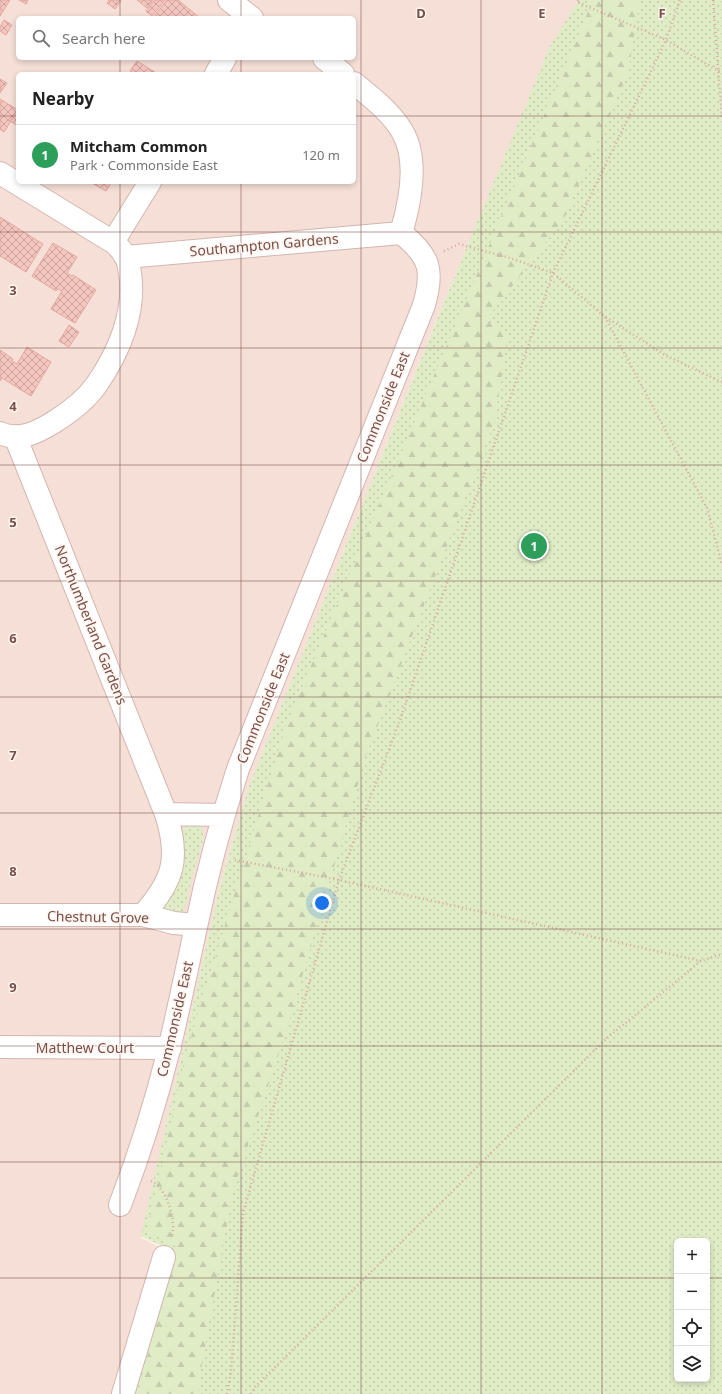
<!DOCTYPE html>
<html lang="en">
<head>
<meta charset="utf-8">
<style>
  :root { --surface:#fff; --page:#f6f6f6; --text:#222; --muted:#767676; --line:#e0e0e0; --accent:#ea4b52 }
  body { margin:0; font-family:"Noto Sans",sans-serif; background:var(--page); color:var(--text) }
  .controls { position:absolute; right:12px; bottom:12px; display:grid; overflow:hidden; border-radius:6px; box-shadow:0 2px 6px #0003 }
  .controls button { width:36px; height:36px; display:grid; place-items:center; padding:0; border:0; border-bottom:1px solid var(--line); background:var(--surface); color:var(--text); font:20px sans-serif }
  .you { position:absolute; left:322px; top:903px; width:14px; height:14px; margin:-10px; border:3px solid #fff; border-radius:50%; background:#1a73e8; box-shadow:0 0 0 6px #1a73e833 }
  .badge { display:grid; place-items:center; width:26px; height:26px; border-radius:50%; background:var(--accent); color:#fff; font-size:13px; font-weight:700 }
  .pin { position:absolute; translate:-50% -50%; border:2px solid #fff; box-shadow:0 1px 4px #0006 }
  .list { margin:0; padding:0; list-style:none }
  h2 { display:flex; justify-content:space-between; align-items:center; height:52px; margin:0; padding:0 16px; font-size:17px }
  h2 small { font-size:13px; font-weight:400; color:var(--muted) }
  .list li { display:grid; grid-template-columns:26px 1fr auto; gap:12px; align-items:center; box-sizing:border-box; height:60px; padding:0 16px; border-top:1px solid var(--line) }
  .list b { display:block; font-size:15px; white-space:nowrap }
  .list p { margin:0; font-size:13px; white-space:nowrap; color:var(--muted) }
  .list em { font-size:13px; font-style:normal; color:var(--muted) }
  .icon { flex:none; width:22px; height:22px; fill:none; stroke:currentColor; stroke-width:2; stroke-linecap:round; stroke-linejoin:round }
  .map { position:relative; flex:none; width:722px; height:1394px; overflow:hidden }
  .search { position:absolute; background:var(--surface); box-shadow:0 2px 6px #0003; left:16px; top:16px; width:340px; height:44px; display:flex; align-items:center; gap:10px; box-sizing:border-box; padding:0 14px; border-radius:6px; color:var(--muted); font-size:15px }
  .panel { position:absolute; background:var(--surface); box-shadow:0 2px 6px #0003; left:16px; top:72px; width:340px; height:112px; border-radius:6px }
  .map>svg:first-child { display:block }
  .residential { fill:#f5dfd6; fill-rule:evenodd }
  .grass { fill:url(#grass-dots); fill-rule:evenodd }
  .forest { fill:url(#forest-firs) }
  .building { fill:url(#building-cross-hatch); stroke:#e7a79f }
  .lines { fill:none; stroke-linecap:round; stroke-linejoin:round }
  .minor-casing { stroke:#d3b6b0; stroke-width:24 }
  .path { stroke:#d9a8a1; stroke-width:2.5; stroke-dasharray:1 3; stroke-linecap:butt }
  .minor { stroke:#fff; stroke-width:22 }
  .grid { fill:none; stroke:#794f4b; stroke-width:1; stroke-opacity:0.55 }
  .labels { text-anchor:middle; stroke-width:3; stroke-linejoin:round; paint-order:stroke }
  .street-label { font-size:14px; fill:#794f4b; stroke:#fff5ef }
  .grid-label { font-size:13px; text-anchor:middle; font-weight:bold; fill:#794f4b; stroke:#fff5ef; stroke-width:3; stroke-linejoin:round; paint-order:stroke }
</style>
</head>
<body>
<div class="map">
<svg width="722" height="1394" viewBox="0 0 722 1394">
  <defs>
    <pattern id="grass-dots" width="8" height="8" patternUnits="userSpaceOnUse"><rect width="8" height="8" fill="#dfecc6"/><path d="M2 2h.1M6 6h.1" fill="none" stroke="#c3ccac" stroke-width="1.8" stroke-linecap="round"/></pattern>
    <pattern id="forest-firs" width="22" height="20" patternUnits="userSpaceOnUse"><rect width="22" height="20" fill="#dfecc6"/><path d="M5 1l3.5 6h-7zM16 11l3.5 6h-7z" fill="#c3ccac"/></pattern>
    <pattern id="building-cross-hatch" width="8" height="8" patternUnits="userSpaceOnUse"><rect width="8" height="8" fill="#f3c6bf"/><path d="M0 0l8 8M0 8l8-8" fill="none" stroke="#caa39d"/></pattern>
  </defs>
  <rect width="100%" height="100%" fill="#fdefe8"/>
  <path class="residential" d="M0 0H580L551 47 442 306 249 786 219 889 141 1238 161 1248 117 1394H0ZM18 18H354V58H18ZM18 74H354V182H18Z"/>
  <path class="grass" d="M579 0H722V1394H128L172 1251 141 1236 219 890 249 786 442 307 550 46ZM677 1241H707V1379H677Z
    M186 823H200L203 829V839L190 886 186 905 183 912 177 915 165 910 164 903 182 839 183 829Z"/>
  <path class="forest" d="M593 0H640L628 73 563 220 486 320 508 333 495 421 366 756 287 1029 233 1190 201 1369 198 1394H137L177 1247 147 1231 186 1053 286 725Z"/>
  <path class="building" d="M0 0H10L0 16Z
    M19 0H28L26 4Z
    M109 0H120L121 1 115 9 107 3Z
    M137 0H153L147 8Z
    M155 0H165L152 16 146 11Z
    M167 0H178L200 18H159L155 15Z
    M4 20 12 25 6 35 0 31V27Z
    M137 61 158 74H136L130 71Z
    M0 79 7 83 0 93Z
    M0 99 18 110 4 132 0 129Z
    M18 110V126L10 121Z
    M90 182H112L106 191Z
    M0 217 43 244 26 272 0 256Z
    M53 243 77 257 67 273 72 276 73 275 96 290 75 323 51 309 62 291 58 289 56 291 32 276Z
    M69 325 79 332 69 347 59 341Z
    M27 347 51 362 31 396 2 378 0 381V350L13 359 12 361 17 364Z"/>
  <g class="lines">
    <defs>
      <path id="minor" d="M229 0 252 18
        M324 58 343 74
        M216 74 225 58
        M354 83C371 97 391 112 402 131 419 159 410 203 401 233
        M0 173 113 242
        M126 257 401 233
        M0 433C19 442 38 432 54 422 70 412 86 400 97 384 119 352 136 312 130 273 129 267 128 260 125 256 122 250 118 246 113 242L150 182
        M15 436 166 814 223 815
        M0 915H143L174 923 196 925
        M143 915C174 880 180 858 166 814
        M0 1047 170 1048
        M120 1205C140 1153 156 1102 169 1049 179 1008 187 968 196 927 207 874 221 821 238 769L424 305C434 270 430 256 401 233
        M123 1394 164 1257"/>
    </defs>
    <use href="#minor" class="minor-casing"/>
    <path class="path" d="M578 0 577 2 666 40 722 73
      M713 0 722 119
      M444 251 459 244 510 258 553 273 604 316 665 355 722 382
      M605 317 707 508 722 565
      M235 860 339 880 701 961
      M151 1181C167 1188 176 1220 172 1236
      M227 1394 231 1372 243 1213 339 880 399 723 553 273 666 40 680 0
      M251 1394 255 1387 606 1039 701 961 722 954"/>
    <use href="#minor" class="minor"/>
  </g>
  <path class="grid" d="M120 0V18M241 0V18M361 0V1394M481 0V1394M602 0V1394M120 58V74M241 58V74M0 116H18M354 116H722M120 182V1394M241 182V1394M0 232H722M0 348H722M0 465H722M0 581H722M0 697H722M0 813H722M0 929H722M0 1046H722M0 1162H722M0 1278H677M707 1278H722"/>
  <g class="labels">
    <g class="street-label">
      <text transform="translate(264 245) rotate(-5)" y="5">Southampton Gardens</text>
      <text transform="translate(383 407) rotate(-68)" y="5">Commonside East</text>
      <text transform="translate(91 625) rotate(68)" y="5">Northumberland Gardens</text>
      <text transform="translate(263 708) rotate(-68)" y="5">Commonside East</text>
      <text transform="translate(98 917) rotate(1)" y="5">Chestnut Grove</text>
      <text transform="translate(175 1019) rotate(-77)" y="5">Commonside East</text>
      <text x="85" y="1053">Matthew Court</text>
    </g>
  </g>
  <g class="grid-label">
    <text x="421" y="18">D</text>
    <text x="542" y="18">E</text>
    <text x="662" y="18">F</text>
    <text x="13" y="295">3</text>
    <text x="13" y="411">4</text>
    <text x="13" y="527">5</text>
    <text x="13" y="643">6</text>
    <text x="13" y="760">7</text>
    <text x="13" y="876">8</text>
    <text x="13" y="992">9</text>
  </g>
</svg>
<div class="controls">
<button>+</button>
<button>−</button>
<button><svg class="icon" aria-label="locate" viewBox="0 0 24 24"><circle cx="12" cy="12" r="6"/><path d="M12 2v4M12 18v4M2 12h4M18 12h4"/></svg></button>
<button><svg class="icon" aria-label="layers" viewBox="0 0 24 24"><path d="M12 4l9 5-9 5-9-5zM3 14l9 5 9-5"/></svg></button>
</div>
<div class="you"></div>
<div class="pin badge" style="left:534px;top:546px;background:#2e9e5b">1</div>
<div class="search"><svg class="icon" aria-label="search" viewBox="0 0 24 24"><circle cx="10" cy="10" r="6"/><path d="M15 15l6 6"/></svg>Search here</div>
<section class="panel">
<h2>Nearby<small></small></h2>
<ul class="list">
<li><span class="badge" style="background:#2e9e5b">1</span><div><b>Mitcham Common</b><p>Park · Commonside East</p></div><em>120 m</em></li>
</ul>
</section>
</div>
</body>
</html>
